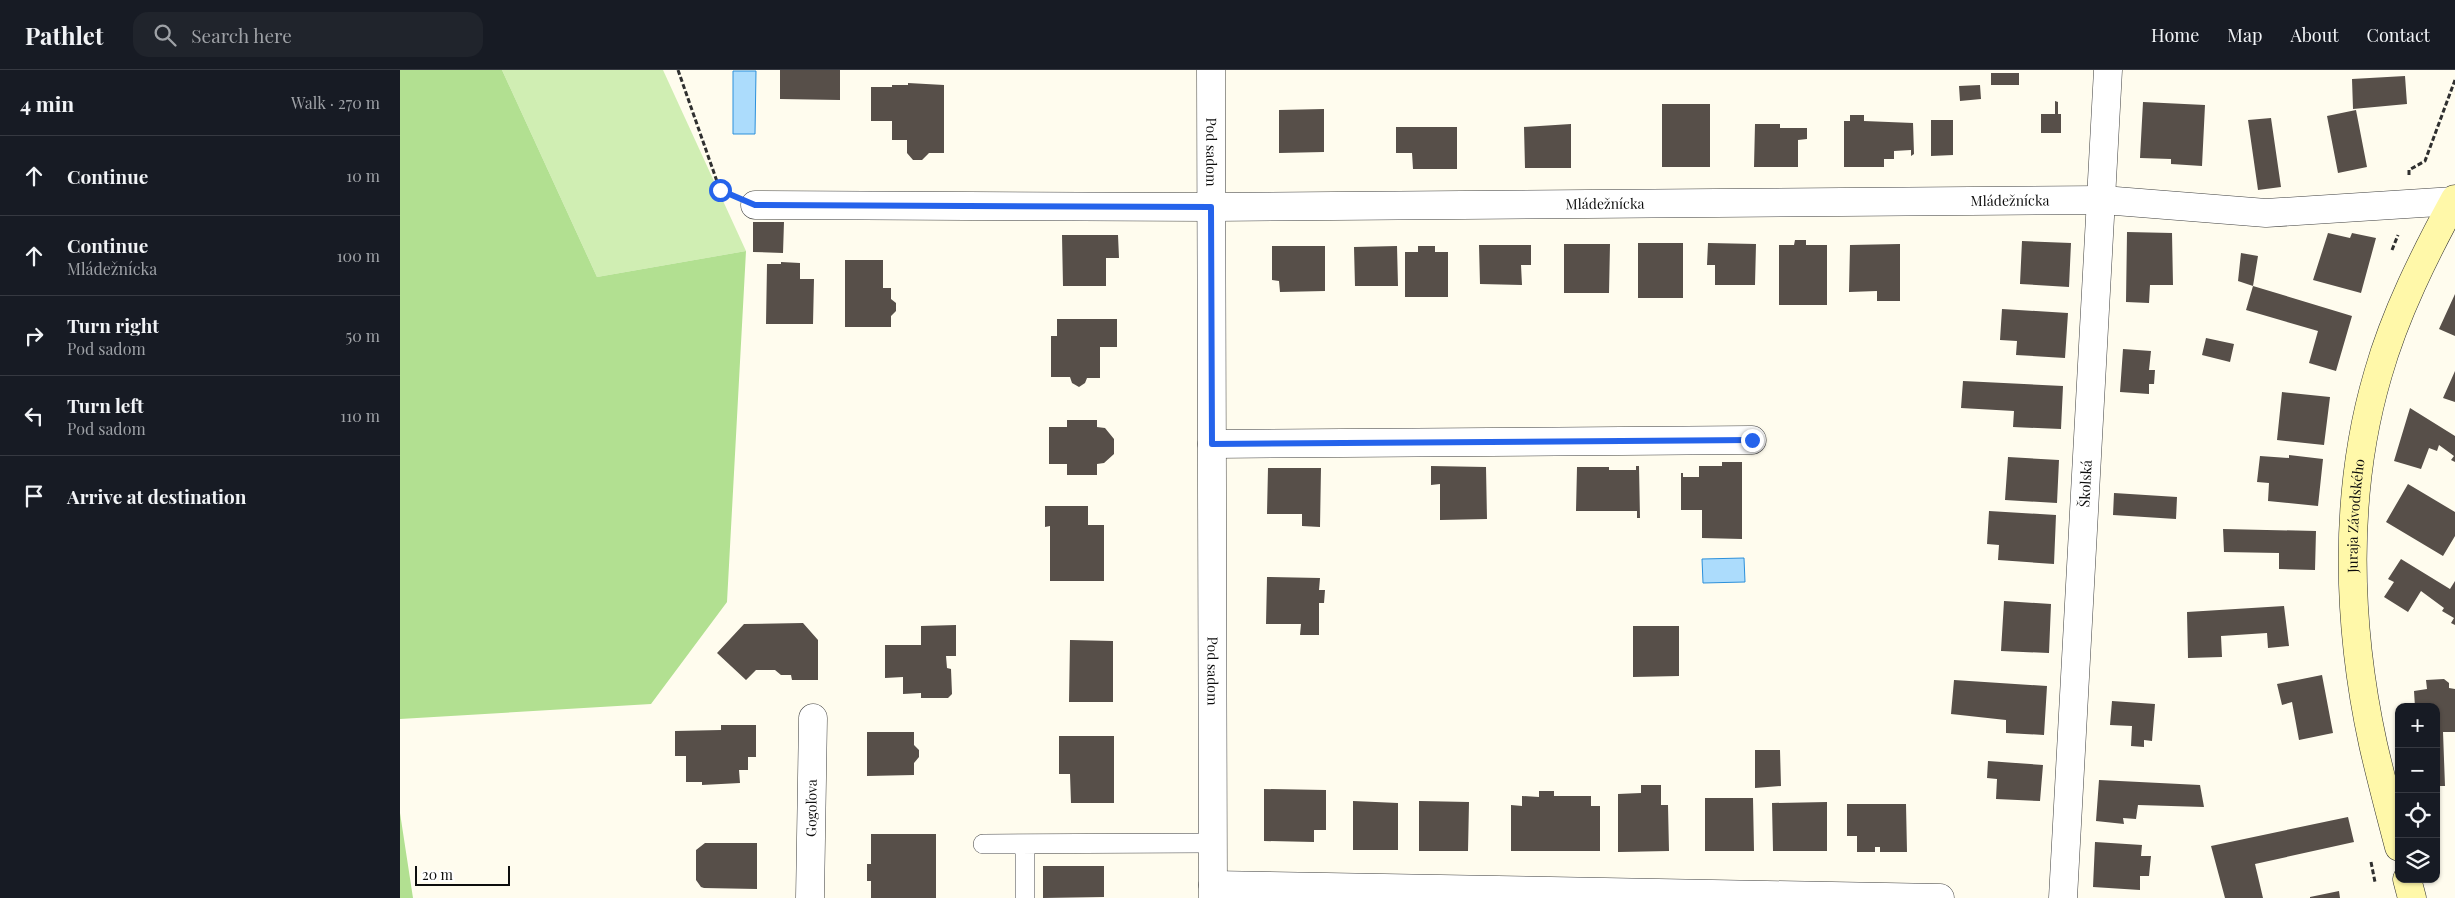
<!DOCTYPE html>
<html lang="en">
<head>
<meta charset="utf-8">
<style>
  :root { --surface:#171b24; --page:#20242c; --text:#f1f3f6; --muted:#9ea1a6; --line:#363941 }
  body { margin:0; font-family:"Playfair Display",serif; background:var(--page); color:var(--text) }
  .controls { position:absolute; right:15px; bottom:15px; display:grid; overflow:hidden; border-radius:10px; box-shadow:0 1px 4px #0004 }
  .controls button { width:45px; height:45px; display:grid; place-items:center; padding:0; border:0; border-bottom:1px solid var(--line); background:var(--surface); color:var(--text); font:25px sans-serif }
  .scale { position:absolute; left:15px; bottom:12px; width:95px; box-sizing:border-box; padding-left:5px; border:2px solid #0d0d0d; border-top:0; font-size:14px; line-height:18px; white-space:nowrap; color:#0d0d0d; -webkit-text-stroke:4px #fff; paint-order:stroke }
  .stop { position:absolute; width:15px; height:15px; margin:-11px; border:4px solid #2563eb; border-radius:50%; background:#fff }
  .stop.end { background:#2563eb; border-color:#fff; box-shadow:0 1px 5px #0008 }
  .list { margin:0; padding:0; list-style:none }
  h2 { display:flex; justify-content:space-between; align-items:center; height:65px; margin:0; padding:0 20px; font-size:21px }
  h2 small { font-size:16px; font-weight:400; color:var(--muted) }
  .list li { display:grid; grid-template-columns:32px 1fr auto; gap:15px; align-items:center; box-sizing:border-box; height:80px; padding:0 20px; border-top:1px solid var(--line) }
  .list b { display:block; font-size:19px; white-space:nowrap }
  .list p { margin:0; font-size:16px; white-space:nowrap; color:var(--muted) }
  .list em { font-size:16px; font-style:normal; color:var(--muted) }
  .icon { flex:none; width:28px; height:28px; fill:none; stroke:currentColor; stroke-width:2; stroke-linecap:round; stroke-linejoin:round }
  .map { position:relative; flex:none; width:2055px; height:828px; overflow:hidden }
  header { display:flex; align-items:center; gap:30px; box-sizing:border-box; height:70px; padding:0 25px; background:var(--surface); border-bottom:1px solid var(--line) }
  header strong { font-size:24px }
  nav { display:flex; gap:28px; margin-inline-start:auto; font-size:18px }
  .search { width:350px; height:45px; background:var(--page); display:flex; align-items:center; gap:12px; box-sizing:border-box; padding:0 18px; border-radius:15px; color:var(--muted); font-size:19px }
  main { display:flex }
  aside { flex:1; background:var(--surface) }
  .map>svg:first-child { display:block }
  .green { fill:#d0eeb3 }
  .forest { fill:#b2e091 }
  .water { fill:#acdcfc; stroke:#2c90db }
  .building { fill:#574f49 }
  .lines { fill:none; stroke-linecap:round; stroke-linejoin:round }
  .lane-casing { stroke:#404040; stroke-width:20 }
  .street-casing { stroke:#404040; stroke-width:29 }
  .secondary-casing { stroke:#2f2f2f; stroke-width:29 }
  .path { stroke:#2f2f2f; stroke-width:3; stroke-dasharray:5 2.5; stroke-linecap:butt }
  .lane { stroke:#fff; stroke-width:19 }
  .street { stroke:#fff; stroke-width:28 }
  .secondary { stroke:#fff8a9; stroke-width:28 }
  .route { stroke:#2563eb; stroke-width:6 }
  .labels { text-anchor:middle; stroke-width:5; stroke-linejoin:round; paint-order:stroke }
  .street-label { font-size:14px; fill:#0d0d0d; stroke:#fff }
</style>
</head>
<body>
<header>
<strong>Pathlet</strong>
<div class="search"><svg class="icon" aria-label="search" viewBox="0 0 24 24"><circle cx="10" cy="10" r="6"/><path d="M15 15l6 6"/></svg>Search here</div>
<nav><a>Home</a><a>Map</a><a>About</a><a>Contact</a></nav>
</header>
<main>
<aside>
<h2>4 min<small>Walk · 270 m</small></h2>
<ul class="list">
<li><svg class="icon" aria-label="ahead" viewBox="0 0 24 24"><path d="M12 20V5M6 11l6-6 6 6"/></svg><div><b>Continue</b></div><em>10 m</em></li>
<li><svg class="icon" aria-label="ahead" viewBox="0 0 24 24"><path d="M12 20V5M6 11l6-6 6 6"/></svg><div><b>Continue</b><p>Mládežnícka</p></div><em>100 m</em></li>
<li><svg class="icon" aria-label="right" viewBox="0 0 24 24"><path d="M7 20v-9h11M14 6l5 5-5 5"/></svg><div><b>Turn right</b><p>Pod sadom</p></div><em>50 m</em></li>
<li><svg class="icon" aria-label="left" viewBox="0 0 24 24"><path d="M17 20v-9H6M10 6l-5 5 5 5"/></svg><div><b>Turn left</b><p>Pod sadom</p></div><em>110 m</em></li>
<li><svg class="icon" aria-label="arrive" viewBox="0 0 24 24"><path d="M6 21V4h12l-3 4 3 4H6"/></svg><div><b>Arrive at destination</b></div></li>
</ul>
</aside>
<div class="map">
<svg width="2055" height="828" viewBox="0 0 2055 828">
  <rect width="100%" height="100%" fill="#fffcee"/>
  <path class="green" d="M102 0H263L346 181 197 207Z"/>
  <path class="forest" d="M0 0H102L197 207 346 181 327 532 251 634 0 649Z
    M0 743 13 828H0Z"/>
  <path class="water" d="M333 1H356L355 64H333Z
    M1344 488 1345 512 1303 513 1302 489Z"/>
  <path class="building" d="M380 0H440V30L380 29Z
    M1591 3H1619V15H1591Z
    M2005 6 2007 34 1953 39 1952 9Z
    M508 13 544 15V83H529L522 90H513L507 83V70H492V51H471V17H492V15H508Z
    M1580 15 1581 29 1560 31 1559 16Z
    M1655 31 1658 32V44H1661V63H1641V44H1655Z
    M1743 32 1805 35 1802 96 1771 94V89L1740 88Z
    M1262 34H1310V97H1262Z
    M924 39V82L879 83V40Z
    M1956 40 1967 97 1938 103 1927 46Z
    M1450 45H1464V51L1513 53 1514 84 1511 86V80L1494 81V89H1484V97H1444V51H1450Z
    M1871 48 1881 117 1858 120 1848 50Z
    M1531 50H1553V85L1531 86Z
    M1171 54V98H1125L1124 57Z
    M1355 54H1380V58H1407V69L1398 70V97H1354Z
    M996 57H1057V99H1013L1012 83H996Z
    M353 152H384L383 183 353 182Z
    M1727 162 1772 163 1773 215H1750L1749 233 1726 232Z
    M1928 163 1950 168 1952 163 1976 168 1961 223 1913 210Z
    M662 165H718L719 188H706V216H663Z
    M1395 170H1406V175H1427V235H1379V175H1394Z
    M1622 171 1671 173 1669 217 1620 214Z
    M1238 173H1283V228H1238Z
    M1308 173 1356 174 1355 215H1315V195H1307Z
    M1164 174H1210L1209 223H1164Z
    M1500 174V231H1477V221L1449 222 1450 175Z
    M1079 175H1131V195H1121L1122 215 1080 214Z
    M872 176H925V221L880 222 879 211 872 210Z
    M997 176 998 216H955L954 177Z
    M1018 176H1035V182H1048V227H1005V182H1018Z
    M1841 183 1858 186 1853 216 1838 211Z
    M445 190H483V218H491V229L496 233V241L491 246V257H445Z
    M381 192 400 193V209H414L413 254H366L367 194H381Z
    M1853 216 1952 246 1936 301 1909 293 1918 261 1846 240Z
    M2055 224V266L2039 259Z
    M1602 239 1668 243 1665 288 1616 285 1617 271 1600 270Z
    M657 249H717V277H700V308H687L685 313 679 317 672 313 670 307H651V266H657Z
    M1806 268 1834 274 1830 292 1802 285Z
    M1723 279 1751 281 1749 300H1755L1754 314H1749V324L1720 322Z
    M2055 301V332L2043 328Z
    M1563 311 1663 316 1661 359 1613 357 1614 341 1561 338Z
    M1882 322 1930 327 1924 375 1877 370Z
    M2010 338 2055 366V392L2051 390 2054 386 2039 375 2037 381 2029 378 2021 399 1994 391Z
    M667 350H697V357L705 358 714 369V384L704 393 697 394V405H667V394H649V357H667Z
    M1889 385 1923 389 1918 436 1868 431 1869 413 1857 412 1860 386 1889 388Z
    M1608 387 1659 390 1657 433 1605 430Z
    M1322 392H1342V469L1302 468V440H1281V403H1283V407H1299V396H1322Z
    M1031 396 1086 397 1087 449 1040 450V414L1031 415Z
    M1236 396H1239L1240 448H1237V441H1176L1177 397H1209V400H1236Z
    M868 398H921L920 457 902 456V444H867Z
    M2008 414 2055 442V466L2043 486 1986 452Z
    M1714 423 1777 427 1776 449 1713 445Z
    M645 436H688V455H704V511H650V456L645 457Z
    M1589 441 1656 445 1654 494 1598 490 1599 475 1587 474Z
    M1823 459 1916 461 1915 500 1879 499V483L1824 482Z
    M2001 489 2050 519 2055 511V555L2051 553 2054 548 2042 541 2044 538 2021 521 2008 542 1984 527 1994 512 1988 509Z
    M867 507 920 508 919 520H925L924 533H919V565H900L901 554H866Z
    M1604 531 1651 534 1649 583 1601 581Z
    M1884 536 1889 576 1868 578 1867 563 1821 566 1822 587 1788 588 1787 542Z
    M403 553 418 570V610H392L391 605H381L375 600H356L346 610 317 583 344 554Z
    M556 555V586H546L547 598 551 599 552 624 548 628H521V623L503 624V607L485 608V575H521V556Z
    M1233 556H1279V606L1233 607Z
    M670 570 713 571V632H669Z
    M1922 605 1933 663 1899 670 1892 632 1882 635 1877 614Z
    M2044 609 2049 613V618L2055 619V662H2043L2045 716H2036V637H2015L2014 621 2027 619 2026 610Z
    M1554 610 1647 616 1644 665 1606 663V650L1551 644Z
    M1712 631 1755 634 1752 671 1744 670V677L1731 676 1732 656 1710 655Z
    M321 655H356V687H348V700H339L340 713 302 715V712H286V686H275V661L321 660Z
    M467 662H514V675L519 680V687L514 693V705L467 706Z
    M659 666H714V733H671L670 704H659Z
    M1355 680H1380L1381 716 1355 718Z
    M1588 691 1643 695 1640 731 1596 729 1597 709 1587 708Z
    M1699 710 1800 715 1804 737 1738 735 1736 749 1723 748 1724 754 1696 751Z
    M1241 715H1261V735H1268L1269 781 1218 782V724L1241 723Z
    M864 719 926 720V760H914V772L864 771Z
    M1139 721H1154V726H1191V736H1200V781H1111V735L1122 736V726L1139 727Z
    M1305 728H1353L1354 781H1305Z
    M953 731 998 733V780H953Z
    M1019 731 1069 732 1068 781H1019Z
    M1427 732V781H1373L1372 733Z
    M1447 734H1506L1507 782H1480V777H1475V782H1457V766H1447Z
    M1948 747 1954 772 1855 794 1863 828H1825L1811 776Z
    M471 764H536V828H471V811H467V794H471Z
    M1695 772 1742 775 1741 786H1751L1749 806H1740V820L1693 817Z
    M305 773H357V819L304 818 301 817 296 810V780Z
    M643 796H704V827L643 828Z
    M1939 821 1940 828H1910V827Z"/>
  <g class="lines">
    <defs>
      <path id="lane" d="M583 774 812 773
        M625 828V774"/>
      <g id="street">
        <path id="s1" d="M811 0 813 828"/>
        <path id="s2" d="M355 135 811 137 1703 130 1866 143 2054 131"/>
        <path d="M812 374 1352 370"/>
        <path d="M813 815 1540 828"/>
        <path id="s3" d="M410 828 413 648"/>
        <path id="s4" d="M1663 828 1708 0"/>
      </g>
      <g id="secondary">
        <path id="s5" d="M1999 777C1990 743 1981 709 1973 674 1947 554 1943 423 1978 304 1995 244 2025 184 2055 129"/>
        <path d="M2007 809 2012 828"/>
      </g>
    </defs>
    <use href="#lane" class="lane-casing"/>
    <use href="#street" class="street-casing"/>
    <use href="#secondary" class="secondary-casing"/>
    <path class="path" d="M278 0 320 120 327 123
      M2009 105V100L2025 91 2055 10
      M1992 180 1998 165
      M1971 792 1975 812"/>
    <use href="#lane" class="lane"/>
    <use href="#street" class="street"/>
    <use href="#secondary" class="secondary"/>
  </g>
  <g class="lines">
    <path class="route" d="M320 120 355 135 811 137 812 374 1352 370"/>
  </g>
  <g class="labels">
    <g class="street-label">
      <text dy="5" stroke="none"><textPath href="#s1" startOffset="82">Pod sadom</textPath></text>
      <text dy="5" stroke="none"><textPath href="#s2" startOffset="1255">Mládežnícka</textPath></text>
      <text dy="5" stroke="none"><textPath href="#s2" startOffset="850">Mládežnícka</textPath></text>
      <text dy="5" stroke="none"><textPath href="#s4" startOffset="415">Školská</textPath></text>
      <text dy="5" stroke="none"><textPath href="#s5" startOffset="336">Juraja Závodského</textPath></text>
      <text dy="5" stroke="none"><textPath href="#s1" startOffset="601">Pod sadom</textPath></text>
      <text dy="5" stroke="none"><textPath href="#s3" startOffset="90">Gogoľova</textPath></text>
    </g>
  </g>
</svg>
<div class="controls">
<button>+</button>
<button>−</button>
<button><svg class="icon" aria-label="locate" viewBox="0 0 24 24"><circle cx="12" cy="12" r="6"/><path d="M12 2v4M12 18v4M2 12h4M18 12h4"/></svg></button>
<button><svg class="icon" aria-label="layers" viewBox="0 0 24 24"><path d="M12 4l9 5-9 5-9-5zM3 14l9 5 9-5"/></svg></button>
</div>
<div class="scale">20 m</div>
<div class="stop" style="left:320px;top:120px"></div>
<div class="stop end" style="left:1352px;top:370px"></div>
</div>
</main>
</body>
</html>
